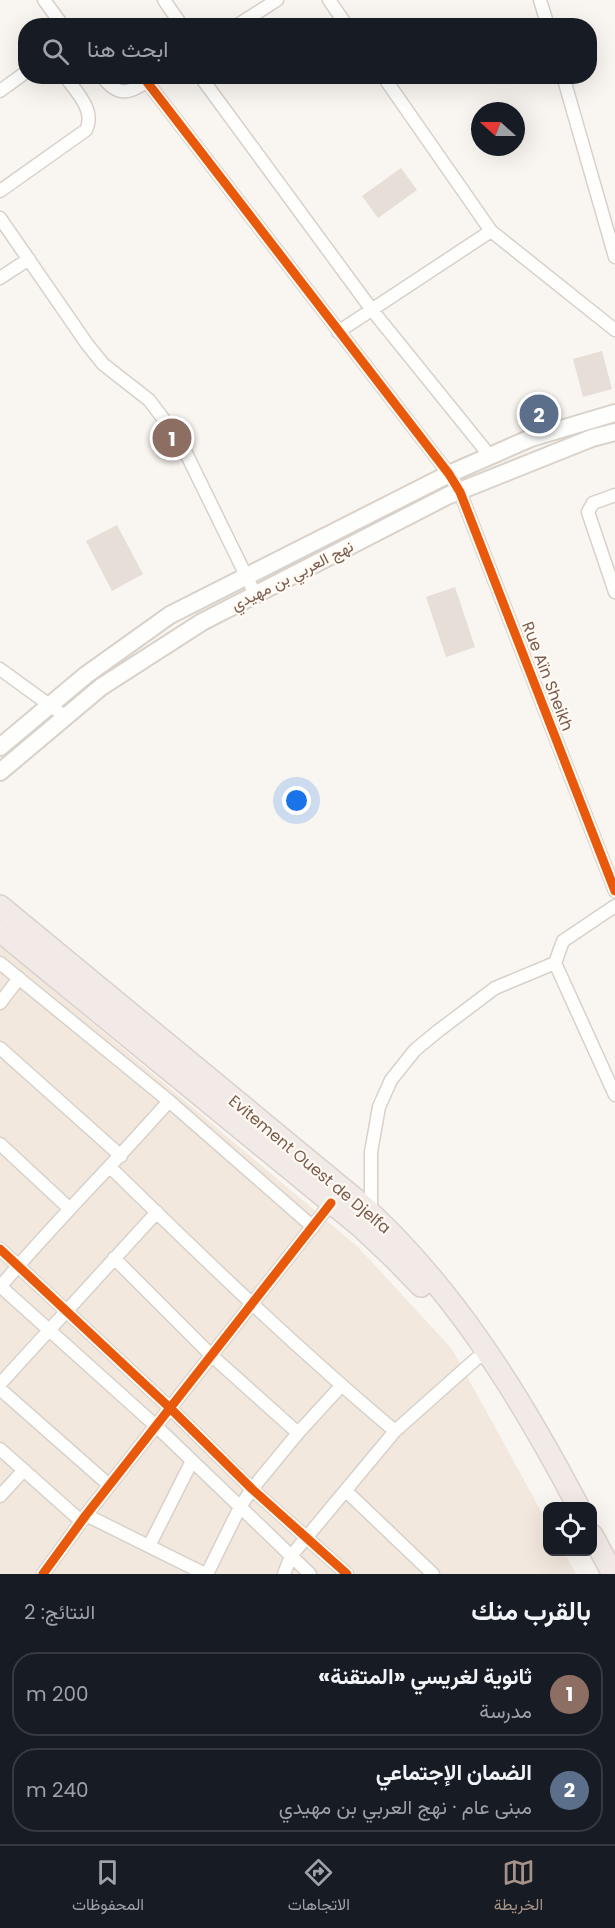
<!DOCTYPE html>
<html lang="ar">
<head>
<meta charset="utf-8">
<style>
  :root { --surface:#171b24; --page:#20242c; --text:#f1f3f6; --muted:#9ea1a6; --line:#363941; --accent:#a69286 }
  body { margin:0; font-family:Poppins,Vazirmatn,sans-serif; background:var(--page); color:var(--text); direction:rtl }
  .controls { position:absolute; right:18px; bottom:18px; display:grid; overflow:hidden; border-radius:12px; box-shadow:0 6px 24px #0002 }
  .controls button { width:54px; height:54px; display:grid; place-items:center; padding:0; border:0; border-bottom:2px solid var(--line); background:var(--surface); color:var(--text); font:30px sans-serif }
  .compass { position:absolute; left:471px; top:102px; width:54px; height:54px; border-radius:50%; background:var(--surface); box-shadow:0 6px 24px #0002; rotate:291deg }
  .you { position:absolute; left:297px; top:801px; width:21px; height:21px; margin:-15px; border:4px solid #fff; border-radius:50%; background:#1a73e8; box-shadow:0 0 0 9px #1a73e833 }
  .badge { display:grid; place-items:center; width:39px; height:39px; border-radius:50%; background:var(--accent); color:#fff; font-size:20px; font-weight:700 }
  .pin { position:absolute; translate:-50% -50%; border:3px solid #fff; box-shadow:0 2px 6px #0006 }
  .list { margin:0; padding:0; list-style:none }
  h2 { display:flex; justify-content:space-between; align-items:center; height:78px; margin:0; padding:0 24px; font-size:26px }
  h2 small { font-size:20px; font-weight:400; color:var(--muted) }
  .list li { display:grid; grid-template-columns:39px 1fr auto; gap:18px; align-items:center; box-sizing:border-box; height:84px; margin:0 12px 12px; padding:0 12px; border:2px solid var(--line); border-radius:24px }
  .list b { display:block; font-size:22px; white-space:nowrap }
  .list p { margin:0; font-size:20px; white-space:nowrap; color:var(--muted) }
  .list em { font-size:20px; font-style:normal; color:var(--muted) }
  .icon { flex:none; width:33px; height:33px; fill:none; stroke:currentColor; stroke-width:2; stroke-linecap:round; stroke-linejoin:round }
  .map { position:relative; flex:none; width:615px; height:1574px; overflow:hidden; direction:ltr }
  .search { position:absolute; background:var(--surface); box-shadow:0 6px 24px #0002; left:18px; right:18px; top:18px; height:66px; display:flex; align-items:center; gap:15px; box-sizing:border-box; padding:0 21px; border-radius:24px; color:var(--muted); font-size:22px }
  .sheet { height:270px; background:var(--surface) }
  nav { display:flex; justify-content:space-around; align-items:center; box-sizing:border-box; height:84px; border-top:2px solid var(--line); background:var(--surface); font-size:16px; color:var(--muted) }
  nav a { display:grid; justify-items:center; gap:3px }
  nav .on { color:var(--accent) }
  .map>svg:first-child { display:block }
  .residential { fill:#f2e8de }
  .building { fill:#e6ded7 }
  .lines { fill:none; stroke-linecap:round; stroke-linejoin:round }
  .street-casing { stroke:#d7d1cb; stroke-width:15 }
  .secondary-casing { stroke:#d9d2cb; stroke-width:20 }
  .highway-casing { stroke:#dad1cc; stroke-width:24 }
  .street { stroke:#fefefd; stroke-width:12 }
  .secondary { stroke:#fefefd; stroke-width:16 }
  .highway { stroke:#f2eae7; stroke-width:21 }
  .cycleway-casing { stroke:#fffaf3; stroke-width:13 }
  .cycleway { stroke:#e8590c; stroke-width:9 }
  .labels { text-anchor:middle; stroke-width:4.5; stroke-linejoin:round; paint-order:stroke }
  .street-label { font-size:16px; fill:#7a5c4d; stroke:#fffaf3 }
</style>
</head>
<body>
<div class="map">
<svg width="615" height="1574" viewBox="0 0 615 1574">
  <rect width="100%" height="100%" fill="#f9f5f0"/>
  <path class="residential" d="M0 945 358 1247 452 1349 547 1522 548 1552H564L576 1574H0Z"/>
  <path class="building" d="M401 168 417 190 378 218 362 196Z
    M602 351 612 389 583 397 573 359Z
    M117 525 143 574 112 591 86 541Z
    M455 587 475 647 446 657 426 597Z"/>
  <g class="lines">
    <defs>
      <path id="street" d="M44 0 63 26
        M164 0 182 26
        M329 0 347 26
        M540 0 548 26
        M236 26 277 0
        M102 76C121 102 133 90 156 76
        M200 76 372 310 490 456
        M383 76 491 231 615 330
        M563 76 615 257
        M147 82 449 474 460 492 615 891
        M0 91 26 72
        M0 191 86 130C96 110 76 92 65 76
        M0 218 87 344 103 364 149 400 165 421 185 451 255 594
        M0 278 29 259
        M338 332 491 231
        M615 495 593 503 588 512 615 592
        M0 669 66 717
        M615 906 563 941 555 963 615 1095
        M0 963 169 1101 313 1227
        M0 1003 19 978
        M0 1048 121 1156
        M0 1144 70 1209
        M110 1167C203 1258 296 1348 395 1431
        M369 1215 371 1213V1152L379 1107 391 1080 415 1050 438 1031 495 988 555 963
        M0 1249 170 1408 252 1489 347 1574
        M114 1258 212 1356 298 1433
        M0 1286 156 1426 310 1574
        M0 1287C54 1223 114 1164 169 1101
        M0 1384 157 1212
        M0 1389 109 1485
        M0 1449 81 1521
        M346 1491 433 1574
        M0 1496 24 1470
        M86 1515 205 1574
        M149 1546 192 1461
        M43 1574 86 1515 331 1203
        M207 1574 240 1507 252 1489 298 1433 341 1386
        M284 1574 291 1556 395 1431 476 1359 487 1353"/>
      <path id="secondary" d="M0 747 86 675 170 615 449 474 531 438 615 413
        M0 772 101 687 202 622 447 496 592 438 615 432"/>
      <path id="highway" d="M0 906 354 1198C450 1282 519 1394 578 1506
        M0 931 361 1227 394 1258 421 1286
        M592 1535 613 1574"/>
    </defs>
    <use href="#street" class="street-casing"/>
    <use href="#secondary" class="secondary-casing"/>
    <use href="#highway" class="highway-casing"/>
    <use href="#street" class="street"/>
    <use href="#secondary" class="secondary"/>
    <use href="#highway" class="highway"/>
    <defs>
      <path id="cycleway" d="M147 82 449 474 460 492 615 891
        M0 1249 170 1408 252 1489 347 1574
        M43 1574 86 1515 331 1203"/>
    </defs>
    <use href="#cycleway" class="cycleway-casing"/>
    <use href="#cycleway" class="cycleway"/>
  </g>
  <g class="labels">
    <g class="street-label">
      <text transform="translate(292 575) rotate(-27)" y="6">نهج العربي بن مهيدي</text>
      <text transform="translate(548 676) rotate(69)" y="6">Rue Aïn Sheikh</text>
      <text transform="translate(310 1164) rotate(40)" y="6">Evitement Ouest de Djelfa</text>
    </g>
  </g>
</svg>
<div class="controls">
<button><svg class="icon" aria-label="locate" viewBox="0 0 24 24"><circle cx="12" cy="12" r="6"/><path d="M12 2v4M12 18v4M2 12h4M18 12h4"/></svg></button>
</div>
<svg class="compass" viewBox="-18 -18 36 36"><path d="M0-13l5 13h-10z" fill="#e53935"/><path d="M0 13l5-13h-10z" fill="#9ea1a6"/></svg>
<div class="you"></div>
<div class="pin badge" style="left:172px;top:438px;background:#8d6e63">1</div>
<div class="pin badge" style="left:539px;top:414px;background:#5c6f8a">2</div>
<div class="search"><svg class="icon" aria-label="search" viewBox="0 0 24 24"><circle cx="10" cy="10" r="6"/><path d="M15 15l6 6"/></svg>ابحث هنا</div>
</div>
<section class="sheet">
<h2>بالقرب منك<small>النتائج: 2</small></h2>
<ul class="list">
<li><span class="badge" style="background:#8d6e63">1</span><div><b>ثانوية لغريسي «المتقنة»</b><p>مدرسة</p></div><em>200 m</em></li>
<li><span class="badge" style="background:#5c6f8a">2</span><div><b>الضمان الإجتماعي</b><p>مبنى عام · نهج العربي بن مهيدي</p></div><em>240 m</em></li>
</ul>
</section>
<nav>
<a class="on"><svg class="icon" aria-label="map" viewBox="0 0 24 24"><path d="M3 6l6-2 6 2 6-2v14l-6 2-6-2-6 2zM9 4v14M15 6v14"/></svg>الخريطة</a>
<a><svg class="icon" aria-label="directions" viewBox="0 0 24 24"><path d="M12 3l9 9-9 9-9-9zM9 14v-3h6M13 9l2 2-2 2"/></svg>الاتجاهات</a>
<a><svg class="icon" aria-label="saved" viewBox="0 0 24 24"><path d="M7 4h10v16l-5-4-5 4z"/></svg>المحفوظات</a>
</nav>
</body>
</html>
